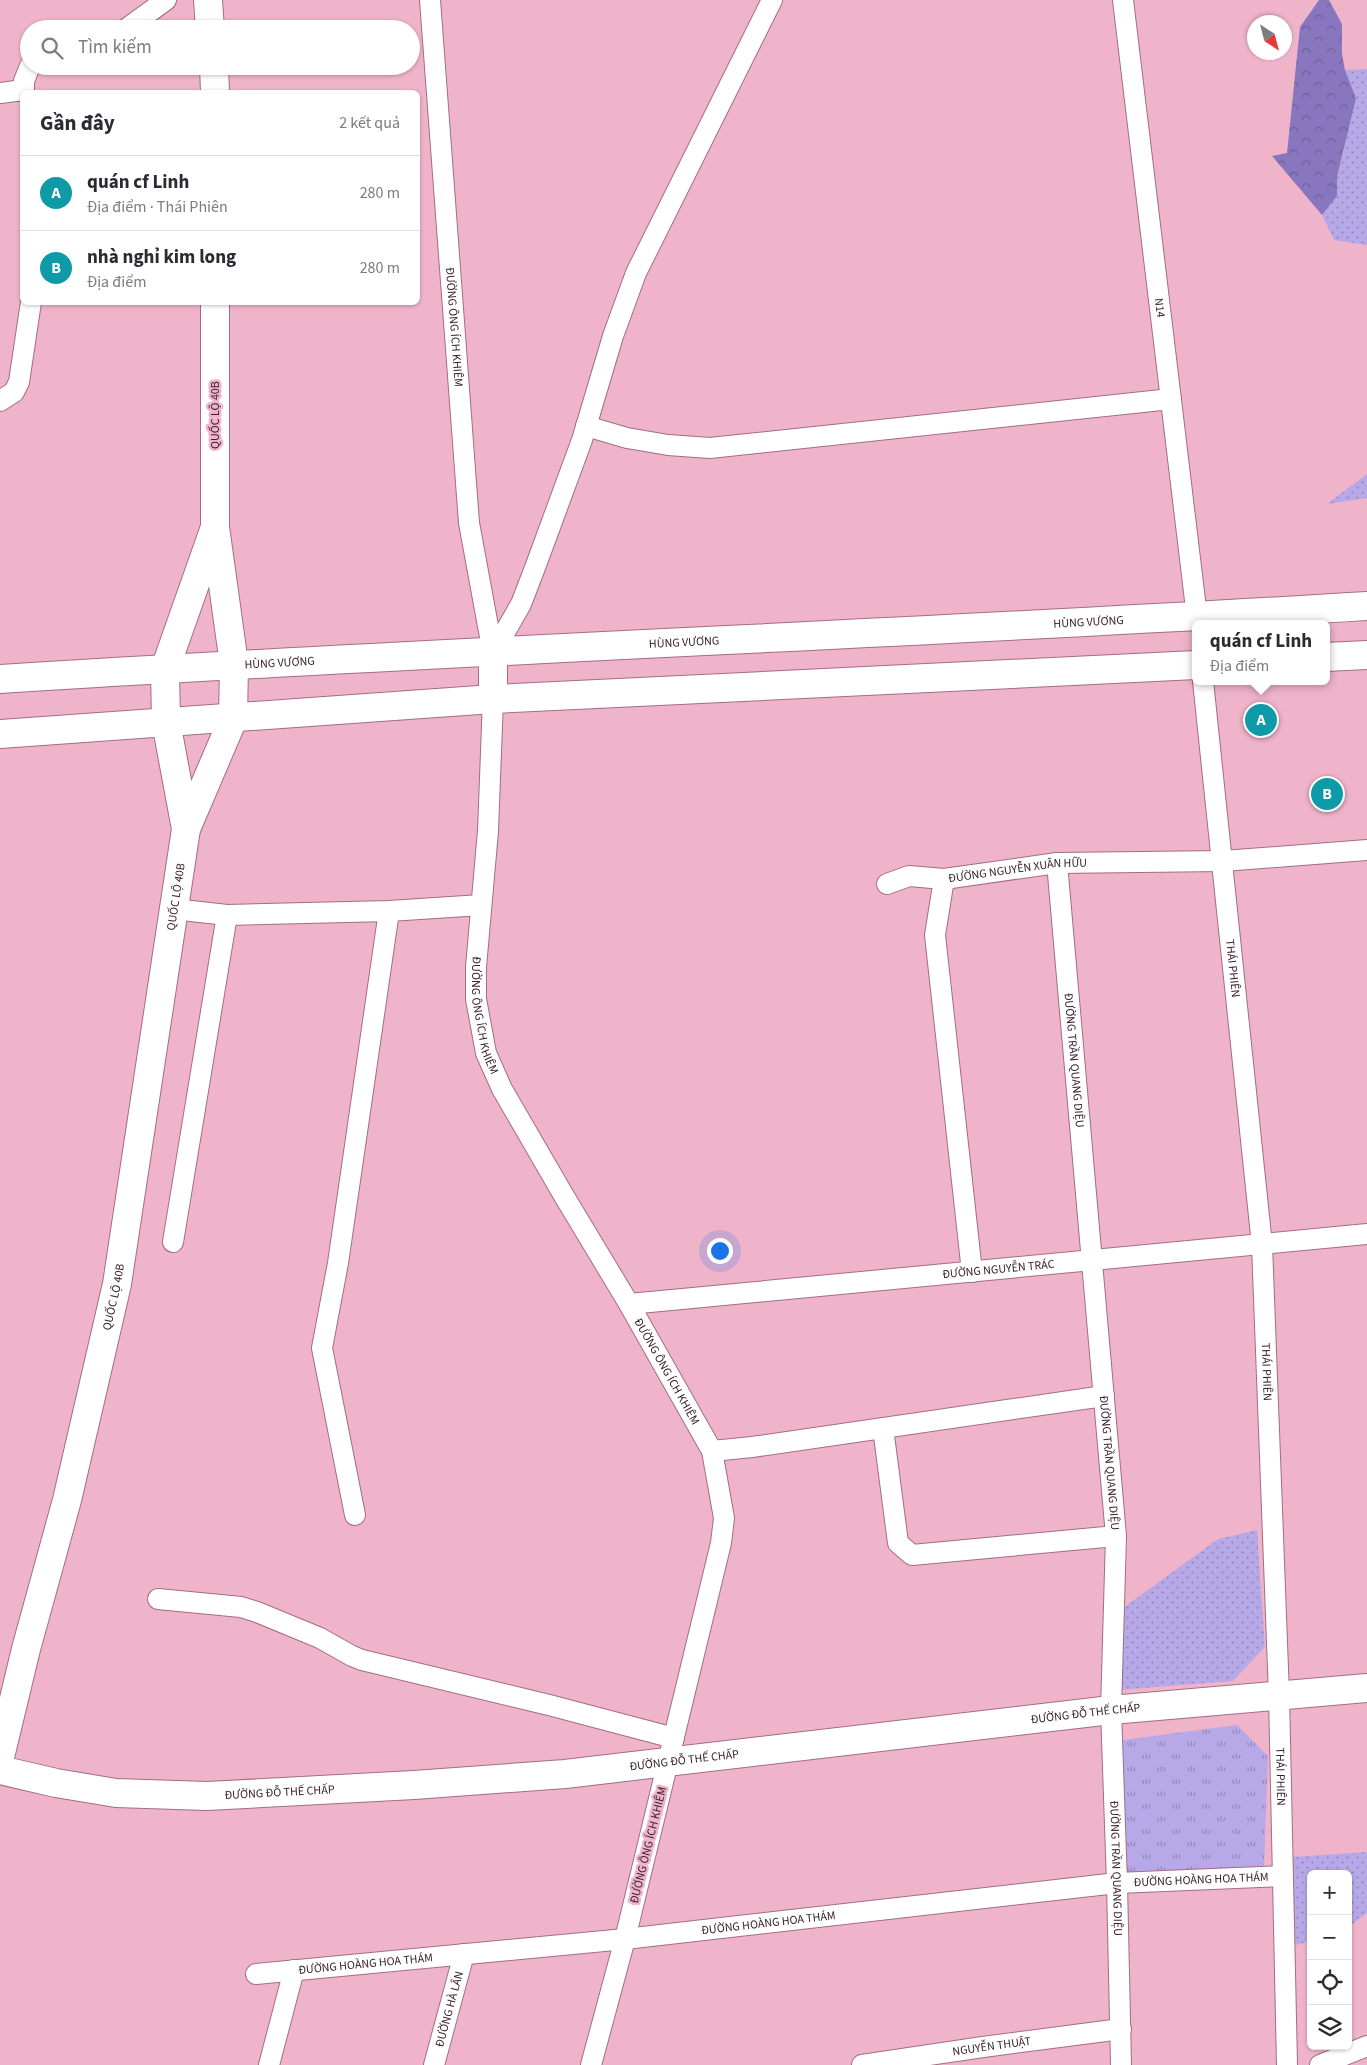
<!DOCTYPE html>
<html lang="vi">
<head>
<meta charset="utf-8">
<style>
  :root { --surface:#fff; --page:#f7f7f7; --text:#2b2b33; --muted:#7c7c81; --line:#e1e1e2; --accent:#236656 }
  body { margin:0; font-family:"Source Sans 3",sans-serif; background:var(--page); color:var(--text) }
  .controls { position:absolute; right:15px; bottom:15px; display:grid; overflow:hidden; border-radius:8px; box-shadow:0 1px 4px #0004 }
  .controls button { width:45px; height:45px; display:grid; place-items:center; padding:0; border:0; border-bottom:1px solid var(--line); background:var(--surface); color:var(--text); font:25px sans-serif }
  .compass { position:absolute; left:1247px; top:15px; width:45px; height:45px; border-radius:50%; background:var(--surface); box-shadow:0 1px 4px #0004; rotate:144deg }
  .you { position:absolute; left:719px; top:1250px; width:18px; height:18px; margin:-12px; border:4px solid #fff; border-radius:50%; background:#1a73e8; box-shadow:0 0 0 8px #1a73e833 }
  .badge { display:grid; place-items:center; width:32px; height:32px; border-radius:50%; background:var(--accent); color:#fff; font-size:16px; font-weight:700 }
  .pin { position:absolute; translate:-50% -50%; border:2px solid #fff; box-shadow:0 1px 5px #0006 }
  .popup { position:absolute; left:1192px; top:620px; width:138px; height:65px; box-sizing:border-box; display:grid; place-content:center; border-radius:8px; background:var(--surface); filter:drop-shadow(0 1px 4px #0005); font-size:16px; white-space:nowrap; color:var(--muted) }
  .popup b { font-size:19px; color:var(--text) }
  .popup::after { content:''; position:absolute; left:50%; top:100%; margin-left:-10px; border:10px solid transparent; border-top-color:var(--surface) }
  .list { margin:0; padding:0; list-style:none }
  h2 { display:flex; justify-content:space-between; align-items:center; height:65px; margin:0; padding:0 20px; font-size:21px }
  h2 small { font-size:16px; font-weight:400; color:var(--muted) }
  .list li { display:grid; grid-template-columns:32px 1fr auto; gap:15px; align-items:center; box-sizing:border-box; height:75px; padding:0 20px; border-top:1px solid var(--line) }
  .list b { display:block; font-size:19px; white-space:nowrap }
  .list p { margin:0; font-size:16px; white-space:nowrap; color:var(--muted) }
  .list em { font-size:16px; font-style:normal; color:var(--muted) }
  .icon { flex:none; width:28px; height:28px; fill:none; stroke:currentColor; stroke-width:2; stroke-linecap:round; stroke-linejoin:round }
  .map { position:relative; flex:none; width:1367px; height:2065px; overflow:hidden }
  .search { position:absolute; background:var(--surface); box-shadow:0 1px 4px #0004; left:20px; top:20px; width:400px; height:55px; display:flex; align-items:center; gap:12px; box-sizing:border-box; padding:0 18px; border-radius:28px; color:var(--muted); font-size:19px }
  .panel { position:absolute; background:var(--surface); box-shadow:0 1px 4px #0004; left:20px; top:90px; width:400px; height:215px; border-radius:8px }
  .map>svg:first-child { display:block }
  .grass { fill:url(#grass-dots) }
  .forest { fill:url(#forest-crowns) }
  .park { fill:url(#park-tufts) }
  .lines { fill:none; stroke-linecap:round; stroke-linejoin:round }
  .street-casing { stroke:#a36d82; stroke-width:22 }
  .secondary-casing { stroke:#a36d82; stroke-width:30 }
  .highway-casing { stroke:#a36d82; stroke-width:30 }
  .street { stroke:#fff; stroke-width:20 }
  .secondary { stroke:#fff; stroke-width:28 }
  .highway { stroke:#fff; stroke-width:28 }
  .labels { text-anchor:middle; stroke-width:5; stroke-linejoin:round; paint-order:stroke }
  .street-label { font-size:12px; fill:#39232c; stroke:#f0b4ca }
</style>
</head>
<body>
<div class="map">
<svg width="1367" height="2065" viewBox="0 0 1367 2065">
  <defs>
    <pattern id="grass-dots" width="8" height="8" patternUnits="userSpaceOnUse" patternTransform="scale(1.25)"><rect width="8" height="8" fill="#b7a9e7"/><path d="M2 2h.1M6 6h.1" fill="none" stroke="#9689bb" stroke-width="1.8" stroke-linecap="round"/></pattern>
    <pattern id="forest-crowns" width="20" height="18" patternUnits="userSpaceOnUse" patternTransform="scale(1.25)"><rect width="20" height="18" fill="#8876bf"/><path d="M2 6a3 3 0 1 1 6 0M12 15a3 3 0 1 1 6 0" fill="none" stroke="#70609b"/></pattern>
    <pattern id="park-tufts" width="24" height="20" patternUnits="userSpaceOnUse" patternTransform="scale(1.25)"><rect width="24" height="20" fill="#b7a9e7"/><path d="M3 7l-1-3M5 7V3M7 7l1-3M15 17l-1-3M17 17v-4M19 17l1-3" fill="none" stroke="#9689bb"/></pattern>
  </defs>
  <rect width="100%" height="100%" fill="#f0b4ca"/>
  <path class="grass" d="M1367 69V245L1334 240 1322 215 1337 196V177L1344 151V129L1356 98 1345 70Z
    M1367 474V498L1327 504Z
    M1257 1530 1265 1647 1233 1681 1119 1690V1611L1218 1539Z
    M1367 1852V1913L1348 1927V1874H1311V1941L1295 1945 1293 1857Z"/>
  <path class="forest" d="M1319 0H1329L1342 24V54L1345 70 1356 98 1337 177V196L1322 215 1272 156 1287 153 1300 27Z"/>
  <path class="park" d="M1237 1725 1268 1756 1264 1868 1114 1876 1123 1740Z"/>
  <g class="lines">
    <defs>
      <g id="street">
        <path id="s1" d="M430 0 469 523 493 653"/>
        <path id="s2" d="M1123 0 1197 617"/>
        <path d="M126 29 166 0"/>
        <path d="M24 92V81L30 66"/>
        <path d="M0 93 23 90"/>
        <path d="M0 401 14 392 19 382 31 302"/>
        <path d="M586 426 627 438 668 445 710 448 1171 399"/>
        <path d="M493 653 521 604 536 565 582 440 613 336 636 273 772 0"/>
        <path id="s3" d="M1203 681 1262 1245 1279 1695 1287 2065"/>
        <path id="s4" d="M493 699 488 831 476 967V999L486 1053 502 1089 564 1196 629 1304 712 1451 724 1518 721 1543 625 1939 591 2065"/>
        <path id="s5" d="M1057 863 1116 1536 1111 1710 1117 1883 1121 2065"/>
        <path d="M887 884 909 876 944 879"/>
        <path d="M173 909 227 915 389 911 481 905"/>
        <path d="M173 1242 227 915"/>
        <path id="s6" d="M972 1272 935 935 944 879 1057 863 1223 861 1367 850"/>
        <path id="s7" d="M629 1304 1367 1234"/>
        <path d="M883 1428 898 1543 912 1555 1116 1536"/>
        <path d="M712 1451 752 1447 1104 1396"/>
        <path d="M355 1515 322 1348 338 1263 389 911"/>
        <path d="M158 1599 241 1607 257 1612 320 1638 352 1656 362 1660 549 1705 674 1738"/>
        <path id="s8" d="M256 1974 625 1939 1117 1883 1282 1876"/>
        <path d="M269 2065 294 1970"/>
        <path id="s9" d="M434 2065 464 1954"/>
        <path id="s10" d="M862 2065 983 2047 1121 2029"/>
        <path d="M1320 2065 1367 2046"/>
      </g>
      <g id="secondary">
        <path d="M493 653V699"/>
        <path d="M1326 657 1367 655"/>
        <path id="s11" d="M0 679C455 650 912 634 1367 606"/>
        <path d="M0 734 493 699 1196 665"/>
        <path id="s12" d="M0 1770 56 1783 116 1793 207 1796 414 1785 565 1774 1111 1710 1367 1688"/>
      </g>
      <g id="highway">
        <path d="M208 0 210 29"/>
        <path d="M214 66 215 92"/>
        <path d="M186 829 166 722 165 669 214 530"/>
        <path id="s13" d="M0 1757 26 1649 67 1500 117 1284 186 829 233 719 234 664 215 527V302"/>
      </g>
    </defs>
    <use href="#street" class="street-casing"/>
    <use href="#secondary" class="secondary-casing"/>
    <use href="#highway" class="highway-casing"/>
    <use href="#street" class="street"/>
    <use href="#secondary" class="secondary"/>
    <use href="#highway" class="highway"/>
  </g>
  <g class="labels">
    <g class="street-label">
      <text dy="4" stroke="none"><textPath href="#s2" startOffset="310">N14</textPath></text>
      <text dy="4" stroke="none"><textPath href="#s1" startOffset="328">ĐƯỜNG ÔNG ÍCH KHIÊM</textPath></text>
      <text transform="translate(215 415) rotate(-90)" y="4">QUỐC LỘ 40B</text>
      <text dy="4" stroke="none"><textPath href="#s11" startOffset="1090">HÙNG VƯƠNG</textPath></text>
      <text dy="4" stroke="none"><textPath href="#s11" startOffset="685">HÙNG VƯƠNG</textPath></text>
      <text dy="4" stroke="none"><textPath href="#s11" startOffset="280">HÙNG VƯƠNG</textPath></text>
      <text dy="4" stroke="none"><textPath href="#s6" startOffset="470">ĐƯỜNG NGUYỄN XUÂN HỮU</textPath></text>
      <text dy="4" stroke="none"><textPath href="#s13" startOffset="879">QUỐC LỘ 40B</textPath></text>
      <text dy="4" stroke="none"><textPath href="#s3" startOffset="289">THÁI PHIÊN</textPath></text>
      <text dy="4" stroke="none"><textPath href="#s4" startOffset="318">ĐƯỜNG ÔNG ÍCH KHIÊM</textPath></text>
      <text dy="4" stroke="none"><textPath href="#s5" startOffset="198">ĐƯỜNG TRẦN QUANG DIỆU</textPath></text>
      <text dy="4" stroke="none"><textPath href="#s7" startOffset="371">ĐƯỜNG NGUYỄN TRÁC</textPath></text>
      <text dy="4" stroke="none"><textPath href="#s13" startOffset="474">QUỐC LỘ 40B</textPath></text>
      <text dy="4" stroke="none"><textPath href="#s4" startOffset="722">ĐƯỜNG ÔNG ÍCH KHIÊM</textPath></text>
      <text dy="4" stroke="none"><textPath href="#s3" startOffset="694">THÁI PHIÊN</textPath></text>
      <text dy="4" stroke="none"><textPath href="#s5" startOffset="602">ĐƯỜNG TRẦN QUANG DIỆU</textPath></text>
      <text dy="4" stroke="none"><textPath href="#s12" startOffset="1092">ĐƯỜNG ĐỖ THẾ CHẤP</textPath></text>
      <text dy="4" stroke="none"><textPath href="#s12" startOffset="688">ĐƯỜNG ĐỖ THẾ CHẤP</textPath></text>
      <text dy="4" stroke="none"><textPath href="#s3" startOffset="1099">THÁI PHIÊN</textPath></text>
      <text dy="4" stroke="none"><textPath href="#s12" startOffset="282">ĐƯỜNG ĐỖ THẾ CHẤP</textPath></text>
      <text transform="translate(648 1845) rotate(-76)" y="4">ĐƯỜNG ÔNG ÍCH KHIÊM</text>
      <text dy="4" stroke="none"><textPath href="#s5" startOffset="1008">ĐƯỜNG TRẦN QUANG DIỆU</textPath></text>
      <text dy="4" stroke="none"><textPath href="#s8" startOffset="950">ĐƯỜNG HOÀNG HOA THÁM</textPath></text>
      <text dy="4" stroke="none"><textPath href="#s8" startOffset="515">ĐƯỜNG HOÀNG HOA THÁM</textPath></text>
      <text dy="4" stroke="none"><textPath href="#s8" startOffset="110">ĐƯỜNG HOÀNG HOA THÁM</textPath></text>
      <text dy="4" stroke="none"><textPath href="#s9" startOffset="58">ĐƯỜNG HÀ LÂN</textPath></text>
      <text dy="4" stroke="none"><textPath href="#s10" startOffset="131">NGUYỄN THUẬT</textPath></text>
    </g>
  </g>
</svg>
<div class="controls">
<button>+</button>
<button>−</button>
<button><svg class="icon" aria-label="locate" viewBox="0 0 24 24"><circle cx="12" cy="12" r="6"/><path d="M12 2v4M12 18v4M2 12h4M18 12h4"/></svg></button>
<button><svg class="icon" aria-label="layers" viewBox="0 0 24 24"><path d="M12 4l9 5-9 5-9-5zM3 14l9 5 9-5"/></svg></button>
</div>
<svg class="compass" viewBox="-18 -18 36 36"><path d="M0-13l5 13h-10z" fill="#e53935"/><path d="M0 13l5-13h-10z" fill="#7c7c81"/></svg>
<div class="you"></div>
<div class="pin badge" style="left:1261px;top:720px;background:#0f9aa8">A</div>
<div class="popup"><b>quán cf Linh</b>Địa điểm</div>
<div class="pin badge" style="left:1327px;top:794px;background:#0f9aa8">B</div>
<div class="search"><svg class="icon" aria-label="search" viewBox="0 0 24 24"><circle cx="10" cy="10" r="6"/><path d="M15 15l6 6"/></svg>Tìm kiếm</div>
<section class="panel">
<h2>Gần đây<small>2 kết quả</small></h2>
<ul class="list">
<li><span class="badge" style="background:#0f9aa8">A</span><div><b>quán cf Linh</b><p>Địa điểm · Thái Phiên</p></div><em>280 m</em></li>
<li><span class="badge" style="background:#0f9aa8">B</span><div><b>nhà nghỉ kim long</b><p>Địa điểm</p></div><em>280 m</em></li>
</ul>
</section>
</div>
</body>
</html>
